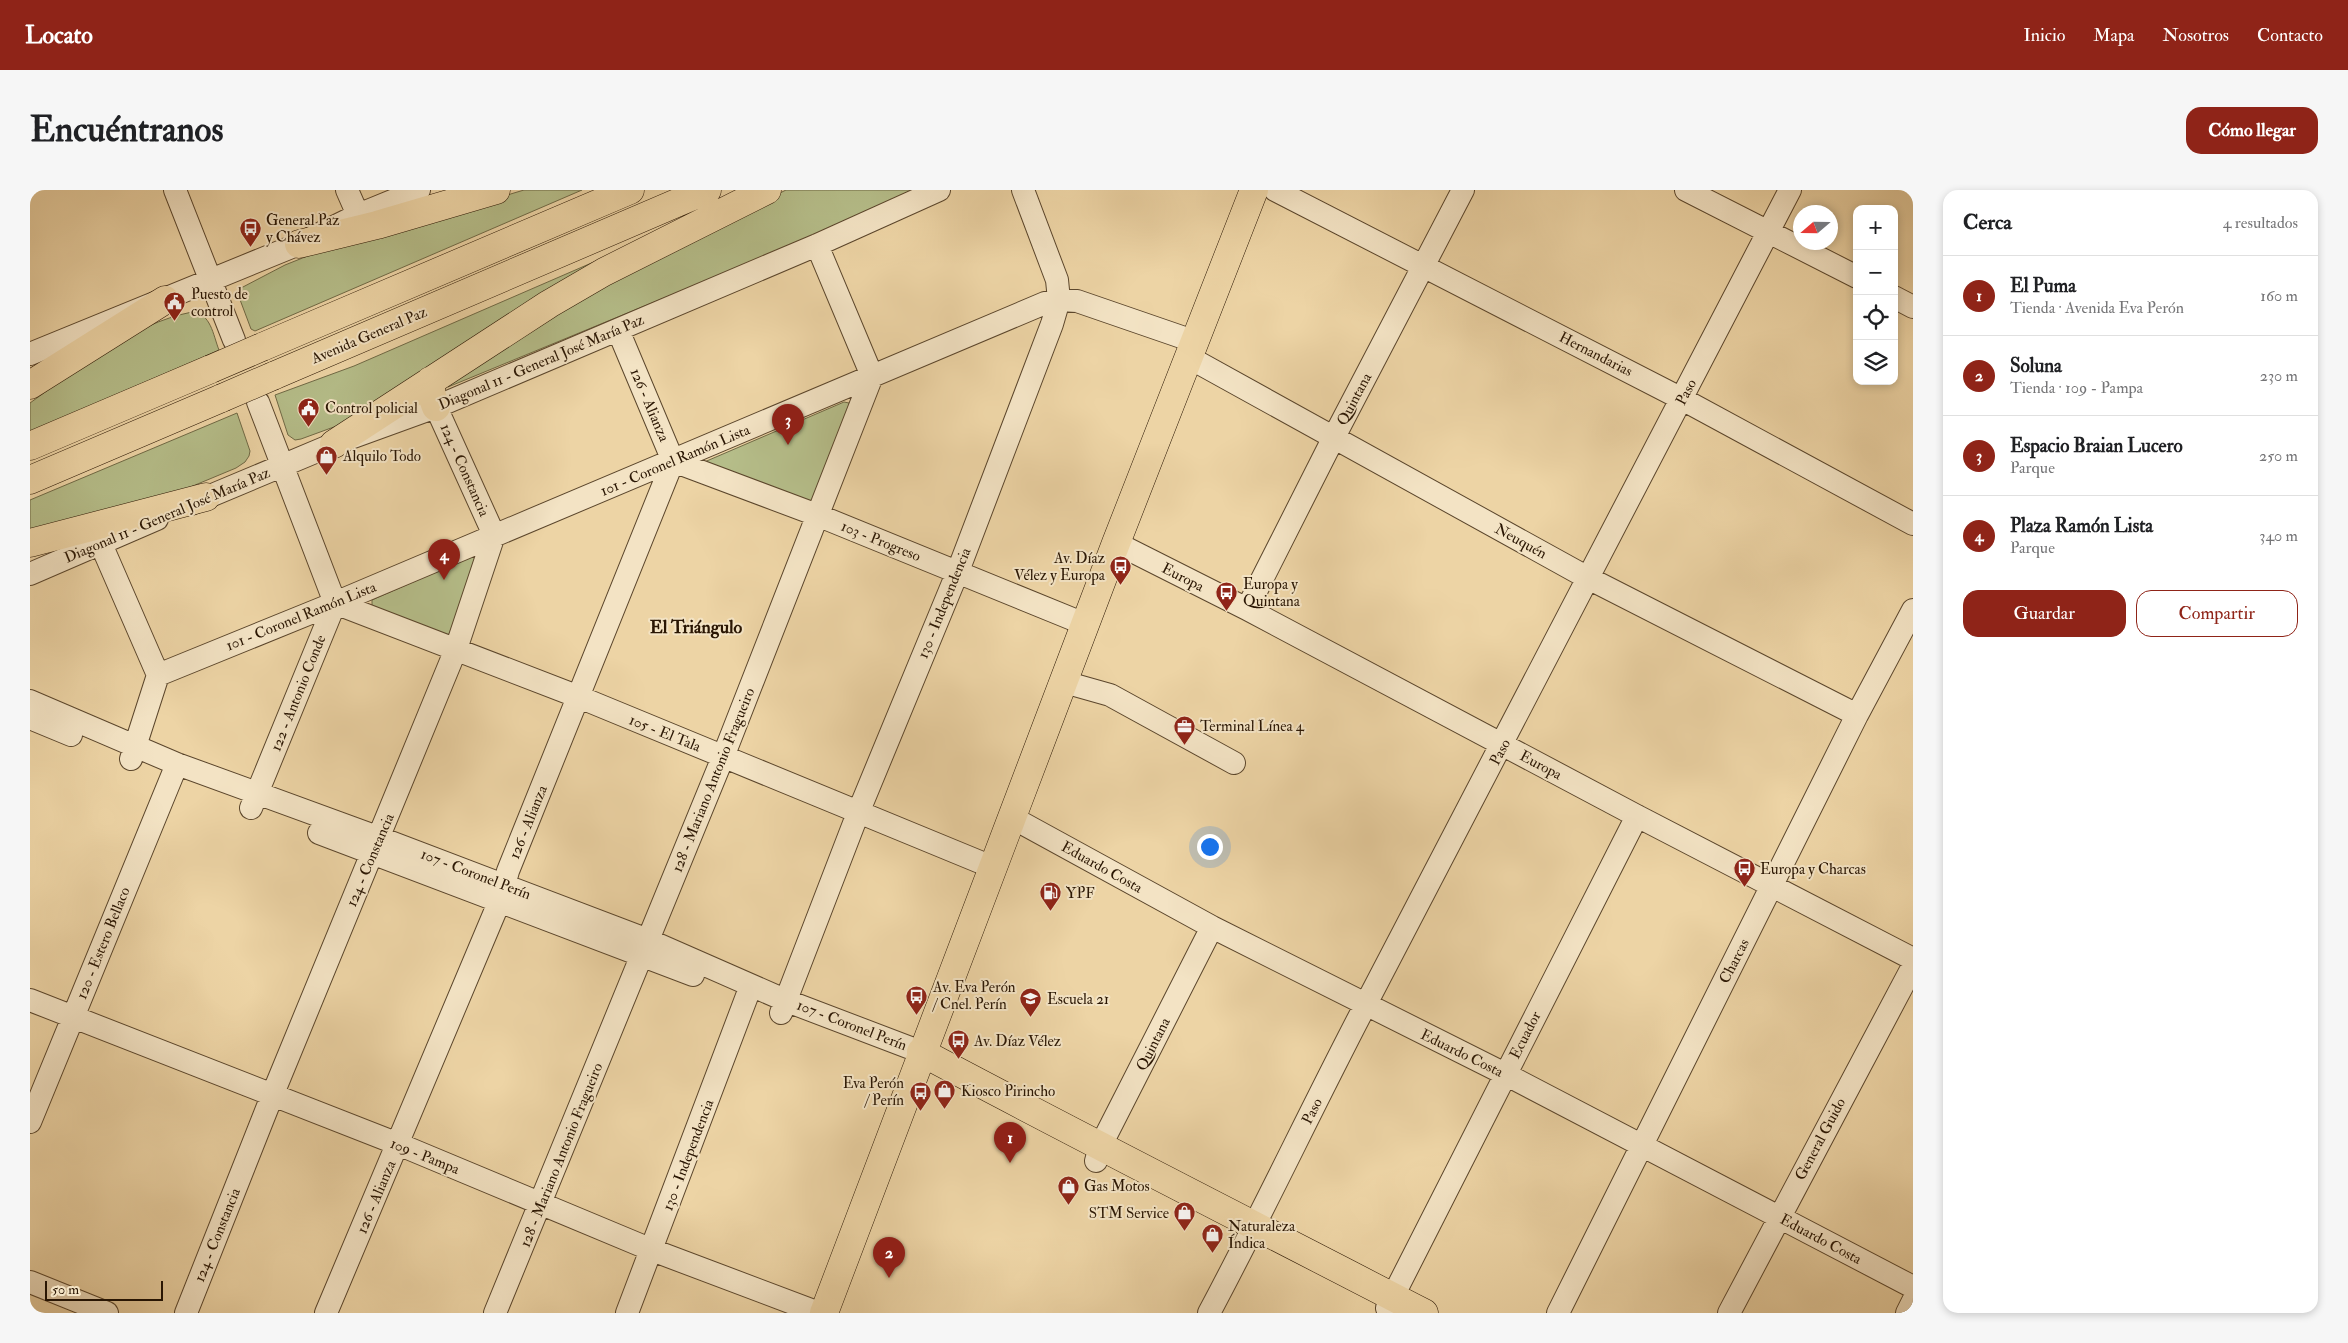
<!DOCTYPE html>
<html lang="es">
<head>
<meta charset="utf-8">
<style>
  :root { --surface:#fff; --page:#f6f6f6; --text:#202124; --muted:#757577; --line:#e0e0e0; --accent:#8f2418 }
  body { margin:0; font-family:"IM FELL Double Pica",serif; background:var(--page); color:var(--text) }
  .controls { position:absolute; right:15px; top:15px; display:grid; overflow:hidden; border-radius:10px; box-shadow:0 2px 8px #0003 }
  .controls button { width:45px; height:45px; display:grid; place-items:center; padding:0; border:0; border-bottom:1px solid var(--line); background:var(--surface); color:var(--text); font:25px sans-serif }
  .compass { position:absolute; left:1763px; top:15px; width:45px; height:45px; border-radius:50%; background:var(--surface); box-shadow:0 2px 8px #0003; rotate:250deg }
  .scale { position:absolute; left:15px; bottom:12px; width:118px; box-sizing:border-box; padding-left:5px; border:2px solid #2a1603; border-top:0; font-size:14px; line-height:18px; white-space:nowrap; color:#2a1603; -webkit-text-stroke:4px #f3e3c4; paint-order:stroke }
  .you { position:absolute; left:1179px; top:656px; width:18px; height:18px; margin:-12px; border:4px solid #fff; border-radius:50%; background:#1a73e8; box-shadow:0 0 0 8px #1a73e833 }
  .badge { display:grid; place-items:center; width:32px; height:32px; border-radius:50%; background:var(--accent); color:#fff; font-size:16px; font-weight:700 }
  .pin { position:absolute; translate:-50% -41px; filter:drop-shadow(0 1px 2px #0008) }
  .pin::after { content:''; position:absolute; top:26px; width:18px; height:15px; background:inherit; clip-path:polygon(0 0,100% 0,50% 100%) }
  .list { margin:0; padding:0; list-style:none }
  h2 { display:flex; justify-content:space-between; align-items:center; height:65px; margin:0; padding:0 20px; font-size:21px }
  h2 small { font-size:16px; font-weight:400; color:var(--muted) }
  .list li { display:grid; grid-template-columns:32px 1fr auto; gap:15px; align-items:center; box-sizing:border-box; height:80px; padding:0 20px; border-top:1px solid var(--line) }
  .list b { display:block; font-size:19px; white-space:nowrap }
  .list p { margin:0; font-size:16px; white-space:nowrap; color:var(--muted) }
  .list em { font-size:16px; font-style:normal; color:var(--muted) }
  .actions { display:flex; gap:10px; padding:15px 20px }
  .actions a { flex:1; padding:11px 0; border:1px solid var(--accent); border-radius:15px; text-align:center; font-size:18px; color:var(--accent) }
  .actions .main { background:var(--accent); color:#fff }
  .icon { flex:none; width:28px; height:28px; fill:none; stroke:currentColor; stroke-width:2; stroke-linecap:round; stroke-linejoin:round }
  .map { position:relative; flex:none; width:1883px; height:1123px; overflow:hidden; border-radius:15px }
  header { display:flex; align-items:center; gap:30px; box-sizing:border-box; height:70px; padding:0 25px; background:var(--accent); color:#fff }
  header strong { font-size:24px }
  nav { display:flex; gap:28px; margin-inline-start:auto; font-size:18px }
  .intro { display:flex; align-items:center; justify-content:space-between; box-sizing:border-box; height:120px; padding:0 30px }
  h1 { margin:0; font-size:35px }
  .button { padding:12px 22px; border-radius:15px; background:var(--accent); color:#fff; font-size:18px; font-weight:700 }
  main { display:flex; gap:30px; padding:0 30px }
  aside { flex:1; background:var(--surface); border-radius:15px; box-shadow:0 2px 8px #0003 }
  .map>svg:first-child { display:block }
  .green { fill:#b5bd89; stroke:#706a46 }
  .lines { fill:none; stroke-linecap:round; stroke-linejoin:round }
  .minor-casing { stroke:#5b462c; stroke-width:24 }
  .major-casing { stroke:#2a1603; stroke-width:29 }
  .highway-casing { stroke:#2a1603; stroke-width:29 }
  .minor { stroke:#f3e3c4; stroke-width:22 }
  .major { stroke:#edd4a5; stroke-width:28 }
  .highway { stroke:#edd4a5; stroke-width:28 }
  .highway-bridge-casing { stroke:#2a1603; stroke-width:29; stroke-linecap:butt }
  .highway-bridge { stroke:#edd4a5; stroke-width:28 }
  .labels { text-anchor:middle; stroke-width:4; stroke-linejoin:round; paint-order:stroke }
  .poi-label { font-size:15px; fill:#2a1603; stroke:#f3e3c4; text-anchor:start }
  .street-label { font-size:15px; fill:#2a1603; stroke:#f3e3c4 }
  .quarter-label { font-size:18px; font-weight:bold; fill:#2a1603; stroke:#f3e3c4 }
</style>
</head>
<body>
<header>
<strong>Locato</strong>
<nav><a>Inicio</a><a>Mapa</a><a>Nosotros</a><a>Contacto</a></nav>
</header>
<div class="intro"><h1>Encuéntranos</h1><a class="button">Cómo llegar</a></div>
<main>
<div class="map">
<svg width="1883" height="1123" viewBox="0 0 1883 1123">
  <rect width="100%" height="100%" fill="#edd4a5"/>
  <filter id="stains"><feTurbulence type="fractalNoise" baseFrequency=".004" numOctaves="4"/><feColorMatrix values="0 0 0 0 .2 0 0 0 0 .09 0 0 0 0 .02 0 0 0 .5 -.17"/></filter>
  <radialGradient id="worn" r=".72"><stop offset=".6" stop-color="#630" stop-opacity="0"/><stop offset="1" stop-color="#630" stop-opacity=".3"/></radialGradient>
  <path class="green" d="M494 0H552L225 141 221 139 209 107 211 98 255 75 290 61Z
    M756 0H896L418 197V191L582 86Z
    M573 68 323 230 271 249 265 250 258 245 245 205 324 176Z
    M162 122C181 123 183 145 189 160L0 242V213C49 178 101 134 162 122Z
    M814 212 819 213 821 218 784 315 672 273Z
    M207 223 220 261 219 266 215 272 206 278 158 298 0 347V310Z
    M444 365 448 370 418 448 342 416V410Z"/>
  <g class="lines">
    <defs>
      <path id="minor" d="M145 0 204 150
        M317 0 328 25
        M1245 0 1652 209 1883 334
        M1656 0 1827 87
        M1864 107 1883 117
        M0 164 269 54 328 25 389 0
        M1160 168 1558 388 1827 525
        M643 271 787 325 1057 435
        M161 314 304 254 406 217 787 55 909 0
        M1086 353 1217 419 1607 626 1883 769
        M71 354 128 485 101 569
        M0 384 127 329
        M305 413 549 507 962 677
        M1217 419 1304 247 1433 0
        M128 485 305 413 1015 113 1029 110 1047 111 1166 152
        M1034 492 1080 505 1204 573
        M0 511 147 574 350 648 618 750 757 811 891 862
        M0 528 41 545
        M221 618 305 413 228 212
        M981 627 1182 737 1475 884 1883 1097
        M289 643 663 785
        M0 810 368 954 622 1060 789 1123
        M751 823 828 623 928 381 1022 134 1029 110 1027 90 993 0
        M0 932 147 574
        M1066 971 1070 957 1182 737
        M0 1092 77 1123
        M1357 1118 1607 626
        M156 1123 242 906 426 459 464 345 406 217
        M296 1123 470 710 478 681 643 271 588 140
        M465 1123 693 567 842 186 787 55
        M597 1123 717 806
        M1179 1123C1234 1020 1283 915 1337 812 1479 541 1621 271 1760 0
        M1528 1123 1827 525 1883 420
        M1699 1123 1883 776
        M1877 1123 1883 1111"/>
      <path id="major" d="M891 862C1058 951 1226 1036 1394 1123
        M794 1123 1086 353 1224 0"/>
      <path id="highway" d="M269 54 347 35 466 0
        M232 157 600 0
        M243 186 677 0
        M400 191 402 206 406 217
        M0 195 135 110
        M304 254 519 114 574 82 737 0
        M0 256 181 179
        M0 290 192 208
        M0 353 176 307"/>
    </defs>
    <use href="#minor" class="minor-casing"/>
    <use href="#major" class="major-casing"/>
    <use href="#highway" class="highway-casing"/>
    <use href="#minor" class="minor"/>
    <use href="#major" class="major"/>
    <use href="#highway" class="highway"/>
    <defs>
      <path id="highway-bridge" d="M181 179 232 157
        M192 208 243 186"/>
    </defs>
    <use href="#highway-bridge" class="highway-bridge-casing"/>
    <use href="#highway-bridge" class="highway-bridge"/>
  </g>
  <defs>
    <symbol id="bus-pin" viewBox="-11 -11 22 30"><path d="M0 17L-7.5 6A9.5 9.5 0 1 1 7.5 6Z" fill="#8f2418" stroke="#f3e3c4"/><path d="M-5-6H5V4H4V6H2V4H-2V6H-4V4H-5ZM-3.5-4V0h7V-4ZM-3.5 1.2v1.5H-2V1.2ZM2 1.2v1.5H3.5V1.2Z" fill="#fff"/></symbol>
    <symbol id="civic-pin" viewBox="-11 -11 22 30"><path d="M0 17L-7.5 6A9.5 9.5 0 1 1 7.5 6Z" fill="#8f2418" stroke="#f3e3c4"/><path d="M-.6-6.5H3V-4.5H.6V-3L4-1V1h2V6H-6V1h2V-1L-.6-3ZM-1.2 2.5V6h2.4V2.5Z" fill="#fff"/></symbol>
    <symbol id="shop-pin" viewBox="-11 -11 22 30"><path d="M0 17L-7.5 6A9.5 9.5 0 1 1 7.5 6Z" fill="#8f2418" stroke="#f3e3c4"/><path d="M-5-2.5h2.3a2.7 3.5 0 0 1 5.4 0H5L5.5 6h-11ZM-1.5-2.5h3a1.5 2.3 0 0 0-3 0Z" fill="#fff"/></symbol>
    <symbol id="office-pin" viewBox="-11 -11 22 30"><path d="M0 17L-7.5 6A9.5 9.5 0 1 1 7.5 6Z" fill="#8f2418" stroke="#f3e3c4"/><path d="M-6-3h4V-5.5h4V-3h4V5H-6ZM-1-4.5V-3h2v-1.5ZM-6 0V1H6V0Z" fill="#fff"/></symbol>
    <symbol id="fuel-pin" viewBox="-11 -11 22 30"><path d="M0 17L-7.5 6A9.5 9.5 0 1 1 7.5 6Z" fill="#8f2418" stroke="#f3e3c4"/><path d="M-5.5-6h7V0h2V4h1.3V-2.5L3-4.5l.8-.8L6-3V5H2.5V1h-1V6h-7ZM-4.2-4.7v3.2H.2V-4.7Z" fill="#fff"/></symbol>
    <symbol id="school-pin" viewBox="-11 -11 22 30"><path d="M0 17L-7.5 6A9.5 9.5 0 1 1 7.5 6Z" fill="#8f2418" stroke="#f3e3c4"/><path d="M0-5L7-2L0 1L-7-2ZM-4 1L0 2.5L4 1V4Q0 6-4 4Z" fill="#fff"/></symbol>
  </defs>
  <g fill-rule="evenodd">
    <use href="#bus-pin" x="208" y="26" width="25" height="34"/>
    <use href="#civic-pin" x="132" y="100" width="25" height="34"/>
    <use href="#civic-pin" x="266" y="206" width="25" height="34"/>
    <use href="#shop-pin" x="284" y="254" width="25" height="34"/>
    <use href="#bus-pin" x="1078" y="364" width="25" height="34"/>
    <use href="#bus-pin" x="1184" y="390" width="25" height="34"/>
    <use href="#office-pin" x="1142" y="524" width="25" height="34"/>
    <use href="#bus-pin" x="1702" y="666" width="25" height="34"/>
    <use href="#fuel-pin" x="1008" y="690" width="25" height="34"/>
    <use href="#bus-pin" x="874" y="794" width="25" height="34"/>
    <use href="#school-pin" x="988" y="796" width="25" height="34"/>
    <use href="#bus-pin" x="916" y="838" width="25" height="34"/>
    <use href="#shop-pin" x="902" y="888" width="25" height="34"/>
    <use href="#bus-pin" x="878" y="890" width="25" height="34"/>
    <use href="#shop-pin" x="1026" y="984" width="25" height="34"/>
    <use href="#shop-pin" x="1142" y="1010" width="25" height="34"/>
    <use href="#shop-pin" x="1170" y="1032" width="25" height="34"/>
  </g>
  <g class="labels">
    <g class="poi-label">
      <text x="236" y="35">General Paz<tspan x="236" dy="17">y Chávez</tspan></text>
      <text x="161" y="109">Puesto de<tspan x="161" dy="17">control</tspan></text>
      <text x="295" y="223">Control policial</text>
      <text x="313" y="271">Alquilo Todo</text>
      <text x="1075" y="373" text-anchor="end">Av. Díaz<tspan x="1075" dy="17">Vélez y Europa</tspan></text>
      <text x="1213" y="399">Europa y<tspan x="1213" dy="17">Quintana</tspan></text>
      <text x="1170" y="541">Terminal Línea 4</text>
      <text x="1730" y="684">Europa y Charcas</text>
      <text x="1036" y="708">YPF</text>
      <text x="903" y="802">Av. Eva Perón<tspan x="903" dy="17">/ Cnel. Perín</tspan></text>
      <text x="1017" y="814">Escuela 21</text>
      <text x="944" y="856">Av. Díaz Vélez</text>
      <text x="874" y="898" text-anchor="end">Eva Perón<tspan x="874" dy="17">/ Perín</tspan></text>
      <text x="931" y="906">Kiosco Pirincho</text>
      <text x="1054" y="1001">Gas Motos</text>
      <text x="1139" y="1028" text-anchor="end">STM Service</text>
      <text x="1198" y="1041">Naturaleza<tspan x="1198" dy="17">Índica</tspan></text>
    </g>
    <g class="street-label">
      <text transform="translate(339 145) rotate(-23)" y="5">Avenida General Paz</text>
      <text transform="translate(1566 164) rotate(27)" y="5">Hernandarias</text>
      <text transform="translate(511 172) rotate(-23)" y="5">Diagonal 11 - General José María Paz</text>
      <text transform="translate(1656 202) rotate(-62)" y="5">Paso</text>
      <text transform="translate(1324 209) rotate(-62)" y="5">Quintana</text>
      <text transform="translate(620 215) rotate(67)" y="5">126 - Alianza</text>
      <text transform="translate(645 270) rotate(-23)" y="5">101 - Coronel Ramón Lista</text>
      <text transform="translate(435 280) rotate(66)" y="5">124 - Constancia</text>
      <text transform="translate(137 325) rotate(-23)" y="5">Diagonal 11 - General José María Paz</text>
      <text transform="translate(851 351) rotate(22)" y="5">103 - Progreso</text>
      <text transform="translate(1491 351) rotate(29)" y="5">Neuquén</text>
      <text transform="translate(1153 387) rotate(27)" y="5">Europa</text>
      <text transform="translate(914 413) rotate(-68)" y="5">130 - Independencia</text>
      <text transform="translate(271 426) rotate(-22)" y="5">101 - Coronel Ramón Lista</text>
      <text transform="translate(268 503) rotate(-68)" y="5">122 - Antonio Conde</text>
      <text transform="translate(635 543) rotate(22)" y="5">105 - El Tala</text>
      <text transform="translate(1470 562) rotate(-62)" y="5">Paso</text>
      <text transform="translate(1511 575) rotate(28)" y="5">Europa</text>
      <text transform="translate(683 590) rotate(-68)" y="5">128 - Mariano Antonio Fragueiro</text>
      <text transform="translate(498 632) rotate(-68)" y="5">126 - Alianza</text>
      <text transform="translate(340 670) rotate(-67)" y="5">124 - Constancia</text>
      <text transform="translate(1072 677) rotate(29)" y="5">Eduardo Costa</text>
      <text transform="translate(446 684) rotate(21)" y="5">107 - Coronel Perín</text>
      <text transform="translate(73 753) rotate(-68)" y="5">120 - Estero Bellaco</text>
      <text transform="translate(1704 771) rotate(-63)" y="5">Charcas</text>
      <text transform="translate(822 835) rotate(21)" y="5">107 - Coronel Perín</text>
      <text transform="translate(1495 845) rotate(-63)" y="5">Ecuador</text>
      <text transform="translate(1123 854) rotate(-63)" y="5">Quintana</text>
      <text transform="translate(1432 863) rotate(26)" y="5">Eduardo Costa</text>
      <text transform="translate(1282 921) rotate(-63)" y="5">Paso</text>
      <text transform="translate(1790 949) rotate(-62)" y="5">General Guido</text>
      <text transform="translate(531 965) rotate(-68)" y="5">128 - Mariano Antonio Fragueiro</text>
      <text transform="translate(658 965) rotate(-69)" y="5">130 - Independencia</text>
      <text transform="translate(395 966) rotate(22)" y="5">109 - Pampa</text>
      <text transform="translate(346 1007) rotate(-67)" y="5">126 - Alianza</text>
      <text transform="translate(187 1045) rotate(-68)" y="5">124 - Constancia</text>
      <text transform="translate(1791 1049) rotate(28)" y="5">Eduardo Costa</text>
    </g>
    <g class="quarter-label">
      <text x="666" y="443">El Triángulo</text>
    </g>
  </g>
  <rect width="100%" height="100%" filter="url(#stains)"/>
  <rect width="100%" height="100%" fill="url(#worn)"/>
</svg>
<div class="controls">
<button>+</button>
<button>−</button>
<button><svg class="icon" aria-label="locate" viewBox="0 0 24 24"><circle cx="12" cy="12" r="6"/><path d="M12 2v4M12 18v4M2 12h4M18 12h4"/></svg></button>
<button><svg class="icon" aria-label="layers" viewBox="0 0 24 24"><path d="M12 4l9 5-9 5-9-5zM3 14l9 5 9-5"/></svg></button>
</div>
<svg class="compass" viewBox="-18 -18 36 36"><path d="M0-13l5 13h-10z" fill="#e53935"/><path d="M0 13l5-13h-10z" fill="#757577"/></svg>
<div class="scale">50 m</div>
<div class="you"></div>
<div class="pin badge" style="left:980px;top:973px">1</div>
<div class="pin badge" style="left:859px;top:1088px">2</div>
<div class="pin badge" style="left:758px;top:255px">3</div>
<div class="pin badge" style="left:414px;top:390px">4</div>
</div>
<aside>
<h2>Cerca<small>4 resultados</small></h2>
<ul class="list">
<li><span class="badge">1</span><div><b>El Puma</b><p>Tienda · Avenida Eva Perón</p></div><em>160 m</em></li>
<li><span class="badge">2</span><div><b>Soluna</b><p>Tienda · 109 - Pampa</p></div><em>230 m</em></li>
<li><span class="badge">3</span><div><b>Espacio Braian Lucero</b><p>Parque</p></div><em>250 m</em></li>
<li><span class="badge">4</span><div><b>Plaza Ramón Lista</b><p>Parque</p></div><em>340 m</em></li>
</ul>
<div class="actions"><a class="main">Guardar</a><a>Compartir</a></div>
</aside>
</main>
</body>
</html>
